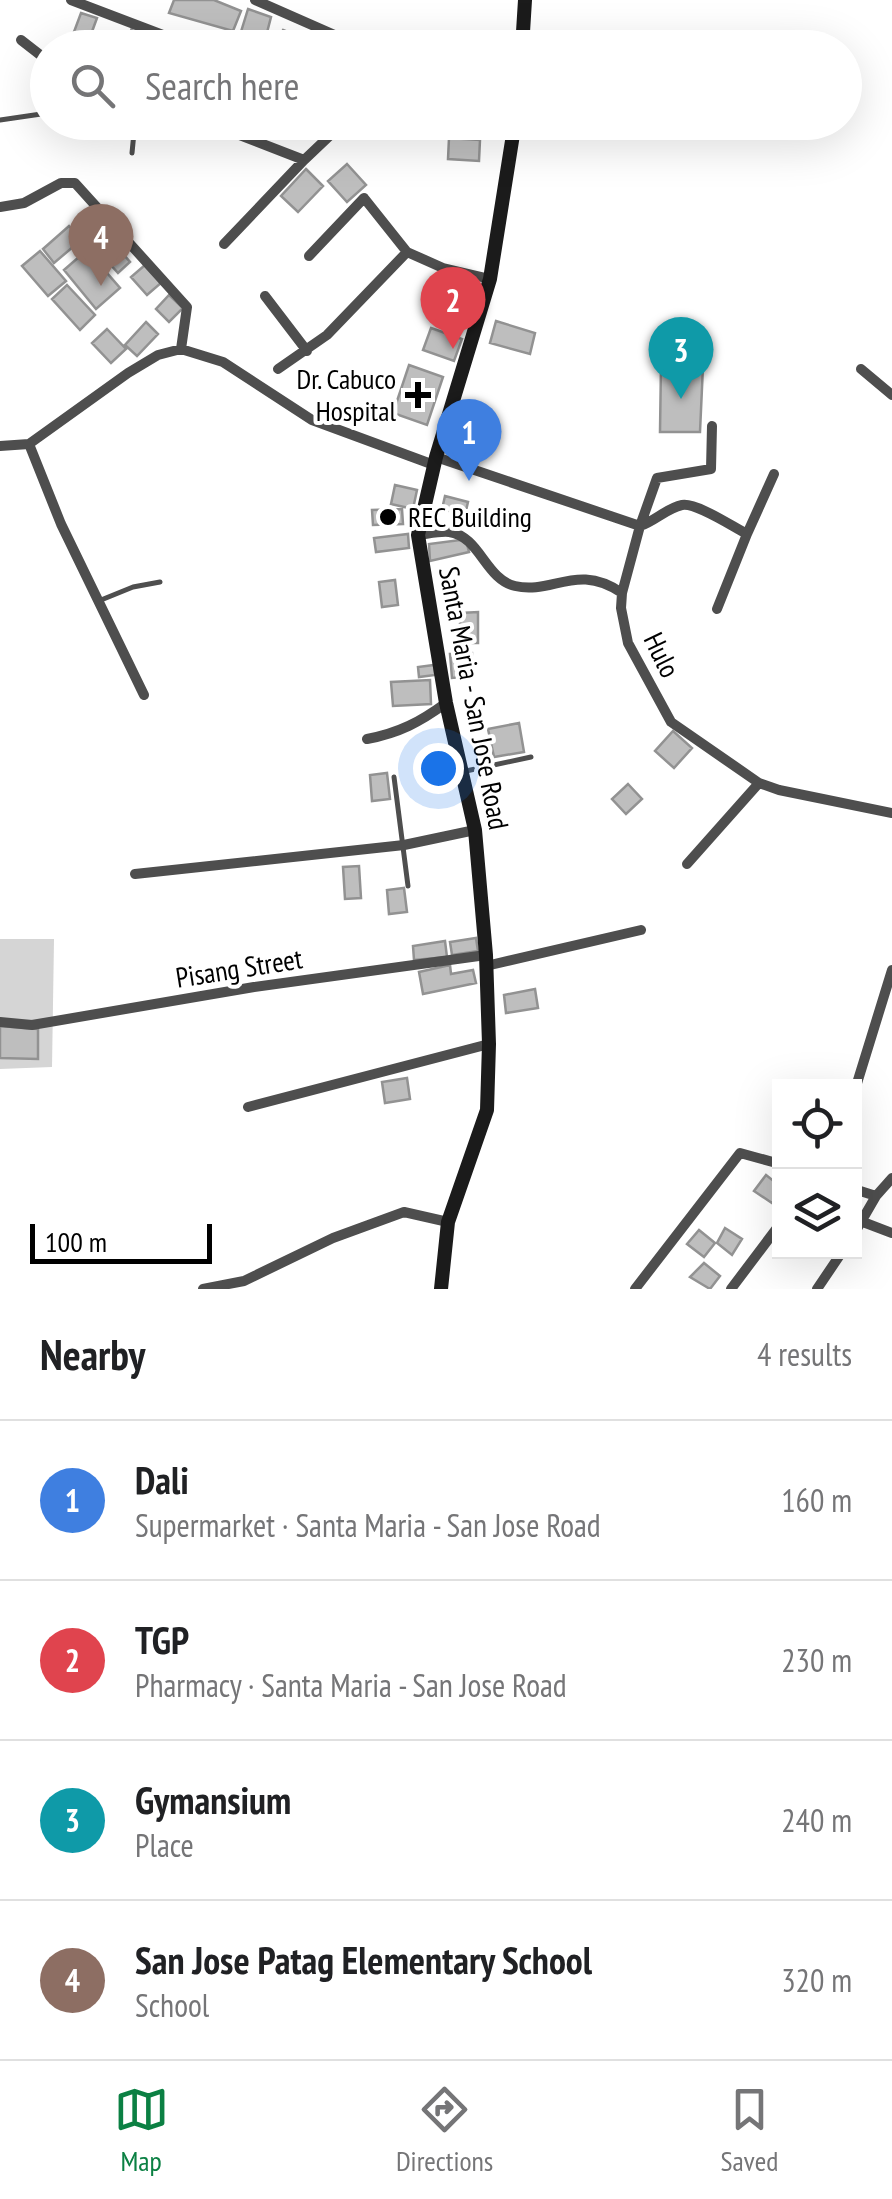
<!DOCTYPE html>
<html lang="en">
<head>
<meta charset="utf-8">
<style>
  :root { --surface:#fff; --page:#f2f2f2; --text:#202124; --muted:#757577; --line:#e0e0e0; --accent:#0b8043 }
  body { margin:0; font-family:"PT Sans Narrow",sans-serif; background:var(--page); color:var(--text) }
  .controls { position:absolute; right:30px; bottom:30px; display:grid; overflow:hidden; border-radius:0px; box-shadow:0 10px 40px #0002 }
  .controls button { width:90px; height:90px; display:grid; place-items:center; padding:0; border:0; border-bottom:2px solid var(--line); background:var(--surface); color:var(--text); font:50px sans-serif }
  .scale { position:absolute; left:30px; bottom:25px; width:182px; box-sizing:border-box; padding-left:10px; border:5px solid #000; border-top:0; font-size:28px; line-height:35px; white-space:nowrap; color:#000; -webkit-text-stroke:8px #fff; paint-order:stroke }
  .you { position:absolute; left:438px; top:768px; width:35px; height:35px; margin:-25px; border:8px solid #fff; border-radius:50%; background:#1a73e8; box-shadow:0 0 0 15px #1a73e833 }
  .badge { display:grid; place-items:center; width:65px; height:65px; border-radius:50%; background:var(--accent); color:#fff; font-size:32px; font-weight:700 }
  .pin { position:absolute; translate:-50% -82px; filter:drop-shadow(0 2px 5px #0008) }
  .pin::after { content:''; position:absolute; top:52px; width:35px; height:30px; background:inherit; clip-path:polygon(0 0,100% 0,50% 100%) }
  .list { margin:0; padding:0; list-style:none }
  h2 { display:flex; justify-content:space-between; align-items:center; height:130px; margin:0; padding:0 40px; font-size:42px }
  h2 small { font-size:32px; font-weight:400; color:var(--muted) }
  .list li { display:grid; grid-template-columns:65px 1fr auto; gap:30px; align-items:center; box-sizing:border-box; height:160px; padding:0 40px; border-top:2px solid var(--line) }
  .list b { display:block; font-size:38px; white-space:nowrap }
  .list p { margin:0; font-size:32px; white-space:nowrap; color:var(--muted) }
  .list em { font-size:32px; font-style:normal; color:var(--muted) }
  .icon { flex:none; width:55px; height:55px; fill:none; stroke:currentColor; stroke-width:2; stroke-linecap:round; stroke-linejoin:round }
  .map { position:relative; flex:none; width:892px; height:1289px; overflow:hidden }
  .search { position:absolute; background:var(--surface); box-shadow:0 10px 40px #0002; left:30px; right:30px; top:30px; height:110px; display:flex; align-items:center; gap:25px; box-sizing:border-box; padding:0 35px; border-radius:55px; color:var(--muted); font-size:38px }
  .sheet { height:770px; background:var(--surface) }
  nav { display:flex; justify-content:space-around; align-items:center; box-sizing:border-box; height:140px; border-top:2px solid var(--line); background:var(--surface); font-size:28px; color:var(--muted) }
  nav a { display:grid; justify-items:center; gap:5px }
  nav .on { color:var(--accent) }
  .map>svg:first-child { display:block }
  .green { fill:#d5d5d5 }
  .building { fill:#bebebe; stroke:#929292; stroke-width:2.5 }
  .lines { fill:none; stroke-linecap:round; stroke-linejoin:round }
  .service { stroke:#4e4e4e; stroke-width:5 }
  .minor { stroke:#4e4e4e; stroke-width:10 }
  .secondary { stroke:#1b1b1b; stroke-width:14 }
  .poi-dot { fill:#000; stroke:#fff; stroke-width:4 }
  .labels { text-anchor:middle; stroke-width:8; stroke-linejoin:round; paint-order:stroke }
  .poi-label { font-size:28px; fill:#000; stroke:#fff; text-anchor:end }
  .street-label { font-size:28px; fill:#000; stroke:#fff }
</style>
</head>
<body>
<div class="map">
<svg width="892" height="1289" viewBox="0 0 892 1289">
  <rect width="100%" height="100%" fill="#fff"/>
  <path class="green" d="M0 939H54L52 1067 0 1069Z"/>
  <path class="building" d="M174 0H214L241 11 233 31 169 13Z
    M248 9 271 17 263 48H236Z
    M81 13 97 18 86 48H68Z
    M133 25 166 39 163 48H125Z
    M283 30 302 38 298 48H274Z
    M457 122H470V137H457Z
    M449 138 480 140 479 161 448 159Z
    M347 164 366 185 347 202 328 181Z
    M306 169 323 186 298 212 281 196Z
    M91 216 109 238 96 248 79 227Z
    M69 226 81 240 54 263 43 249Z
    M113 242 130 262 118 273 100 253Z
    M87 250 120 288 96 309 64 270Z
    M40 251 66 281 48 296 22 266Z
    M145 265 161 283 147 295 131 277Z
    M67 285 95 315 80 330 52 299Z
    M169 295 183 308 169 322 156 309Z
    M496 321 535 333 530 354 490 343Z
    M146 322 158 334 137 356 125 345Z
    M431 328 462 339 454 361 423 350Z
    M107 329 126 349 111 363 92 343Z
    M409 365 443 377 427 425 393 413Z
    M661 365 703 366 700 432H660Z
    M395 485 417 490 413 509 391 504Z
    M445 496 468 502 465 515 442 509Z
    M402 509 403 524 373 525 372 510Z
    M408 534 409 548 376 552 374 538Z
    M460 540 467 544 469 552 430 561 429 544Z
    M395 580 398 605 382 607 379 582Z
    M478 612V643H460V613Z
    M472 653 474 676 452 678 450 654Z
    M434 665 435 675 419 677 418 667Z
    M430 680 431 704 393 706 391 682Z
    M519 723 524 752 494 757 488 729Z
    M673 731 692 748 674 768 655 751Z
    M387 773 390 799 372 801 370 775Z
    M628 784 642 799 626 814 612 799Z
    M359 866 361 898 345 899 343 867Z
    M404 888 407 912 389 914 387 890Z
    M476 938 478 951 452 955 450 942Z
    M445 941 447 957 414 960 413 946Z
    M450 965 451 974 473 970 476 983 423 994 419 972Z
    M535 989 538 1008 506 1013 504 995Z
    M0 1026 38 1029V1059L0 1058Z
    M407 1078 410 1099 385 1103 382 1082Z
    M766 1175 780 1186V1192L772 1203 754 1191Z
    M725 1228 742 1239 732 1255 717 1243Z
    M699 1230 715 1243 704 1257 687 1244Z
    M704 1263 720 1276 710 1289 690 1277Z"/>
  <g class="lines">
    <path class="service" d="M0 120 48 113
      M132 153 135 122
      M101 600 133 587 160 582
      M466 771 531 757
      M394 777 408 886"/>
    <path class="minor" d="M71 0 197 48
      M255 0 346 40 355 48
      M21 40 48 61
      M206 122 304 160 344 122
      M0 207 24 203 61 183H75L187 307 181 349
      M224 244 304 160
      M309 256 364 198 407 252 443 268 490 279
      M265 296 307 351
      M278 369 327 335 407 252
      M861 369 892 395
      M0 446 29 444
      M436 457 640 526 657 478 711 469 712 426
      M747 534 774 474
      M418 535C427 534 440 531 449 532 480 536 485 579 515 586 552 595 577 562 622 593L621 608 628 643 671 722 759 783 779 790 892 813
      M622 593 640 526C655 521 667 508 682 505 696 502 733 527 747 534L717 609
      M144 695 61 524 29 444 128 373 158 355 181 349 223 362 312 420 434 465
      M367 739C399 733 420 722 446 703
      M687 864 759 783
      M135 874 404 845 475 830
      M486 966 641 930
      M0 1022 32 1025 254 987 486 955
      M854 1093 892 970
      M248 1107 489 1044
      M854 1189 876 1196
      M863 1222 892 1233
      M854 1234 876 1196 892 1178
      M203 1289 244 1281 333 1238 404 1212 448 1222
      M635 1289 740 1153 780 1164
      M731 1289 780 1224
      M817 1289 842 1252"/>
    <path class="secondary" d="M522 48 525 0
      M441 1289 448 1222 487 1110 489 1044 486 955 475 830 446 703 418 535 436 457 490 279 515 122"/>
  </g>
  <g class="poi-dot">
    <path d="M413 380h10v10h10v10h-10v10h-10v-10h-10v-10h10z"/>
    <circle cx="388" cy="517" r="10"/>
  </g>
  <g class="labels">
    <g class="poi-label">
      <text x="396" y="389">Dr. Cabuco<tspan x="396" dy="32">Hospital</tspan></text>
      <text x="408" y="527" text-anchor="start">REC Building</text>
    </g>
    <g class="street-label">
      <text transform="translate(662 655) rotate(64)" y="10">Hulo</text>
      <text transform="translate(474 698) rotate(79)" y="10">Santa Maria - San Jose Road</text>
      <text transform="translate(239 968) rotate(-9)" y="10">Pisang Street</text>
    </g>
  </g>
</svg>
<div class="controls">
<button><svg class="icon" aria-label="locate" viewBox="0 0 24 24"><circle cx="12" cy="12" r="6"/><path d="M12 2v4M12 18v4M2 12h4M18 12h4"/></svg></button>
<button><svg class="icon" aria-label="layers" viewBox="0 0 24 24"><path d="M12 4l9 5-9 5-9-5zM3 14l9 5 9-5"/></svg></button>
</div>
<div class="scale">100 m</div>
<div class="you"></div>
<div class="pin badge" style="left:469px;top:481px;background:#3f7fe0">1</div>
<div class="pin badge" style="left:453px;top:349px;background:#e0444e">2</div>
<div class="pin badge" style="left:681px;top:399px;background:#0f9aa8">3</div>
<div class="pin badge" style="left:101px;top:286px;background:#8d6e63">4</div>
<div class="search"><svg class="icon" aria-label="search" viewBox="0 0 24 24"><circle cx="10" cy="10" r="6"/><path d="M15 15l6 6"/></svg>Search here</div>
</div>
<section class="sheet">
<h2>Nearby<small>4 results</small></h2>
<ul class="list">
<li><span class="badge" style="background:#3f7fe0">1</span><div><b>Dali</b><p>Supermarket · Santa Maria - San Jose Road</p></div><em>160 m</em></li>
<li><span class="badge" style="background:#e0444e">2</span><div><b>TGP</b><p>Pharmacy · Santa Maria - San Jose Road</p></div><em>230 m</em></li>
<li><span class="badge" style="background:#0f9aa8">3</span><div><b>Gymansium</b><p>Place</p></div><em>240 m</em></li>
<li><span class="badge" style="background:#8d6e63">4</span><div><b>San Jose Patag Elementary School</b><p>School</p></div><em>320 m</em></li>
</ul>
</section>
<nav>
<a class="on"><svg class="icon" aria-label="map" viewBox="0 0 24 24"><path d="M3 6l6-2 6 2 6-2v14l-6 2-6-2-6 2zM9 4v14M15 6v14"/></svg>Map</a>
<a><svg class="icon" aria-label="directions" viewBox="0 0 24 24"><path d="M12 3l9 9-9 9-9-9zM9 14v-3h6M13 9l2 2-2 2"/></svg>Directions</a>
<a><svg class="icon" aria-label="saved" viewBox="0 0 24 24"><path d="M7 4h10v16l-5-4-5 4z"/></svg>Saved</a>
</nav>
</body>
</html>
